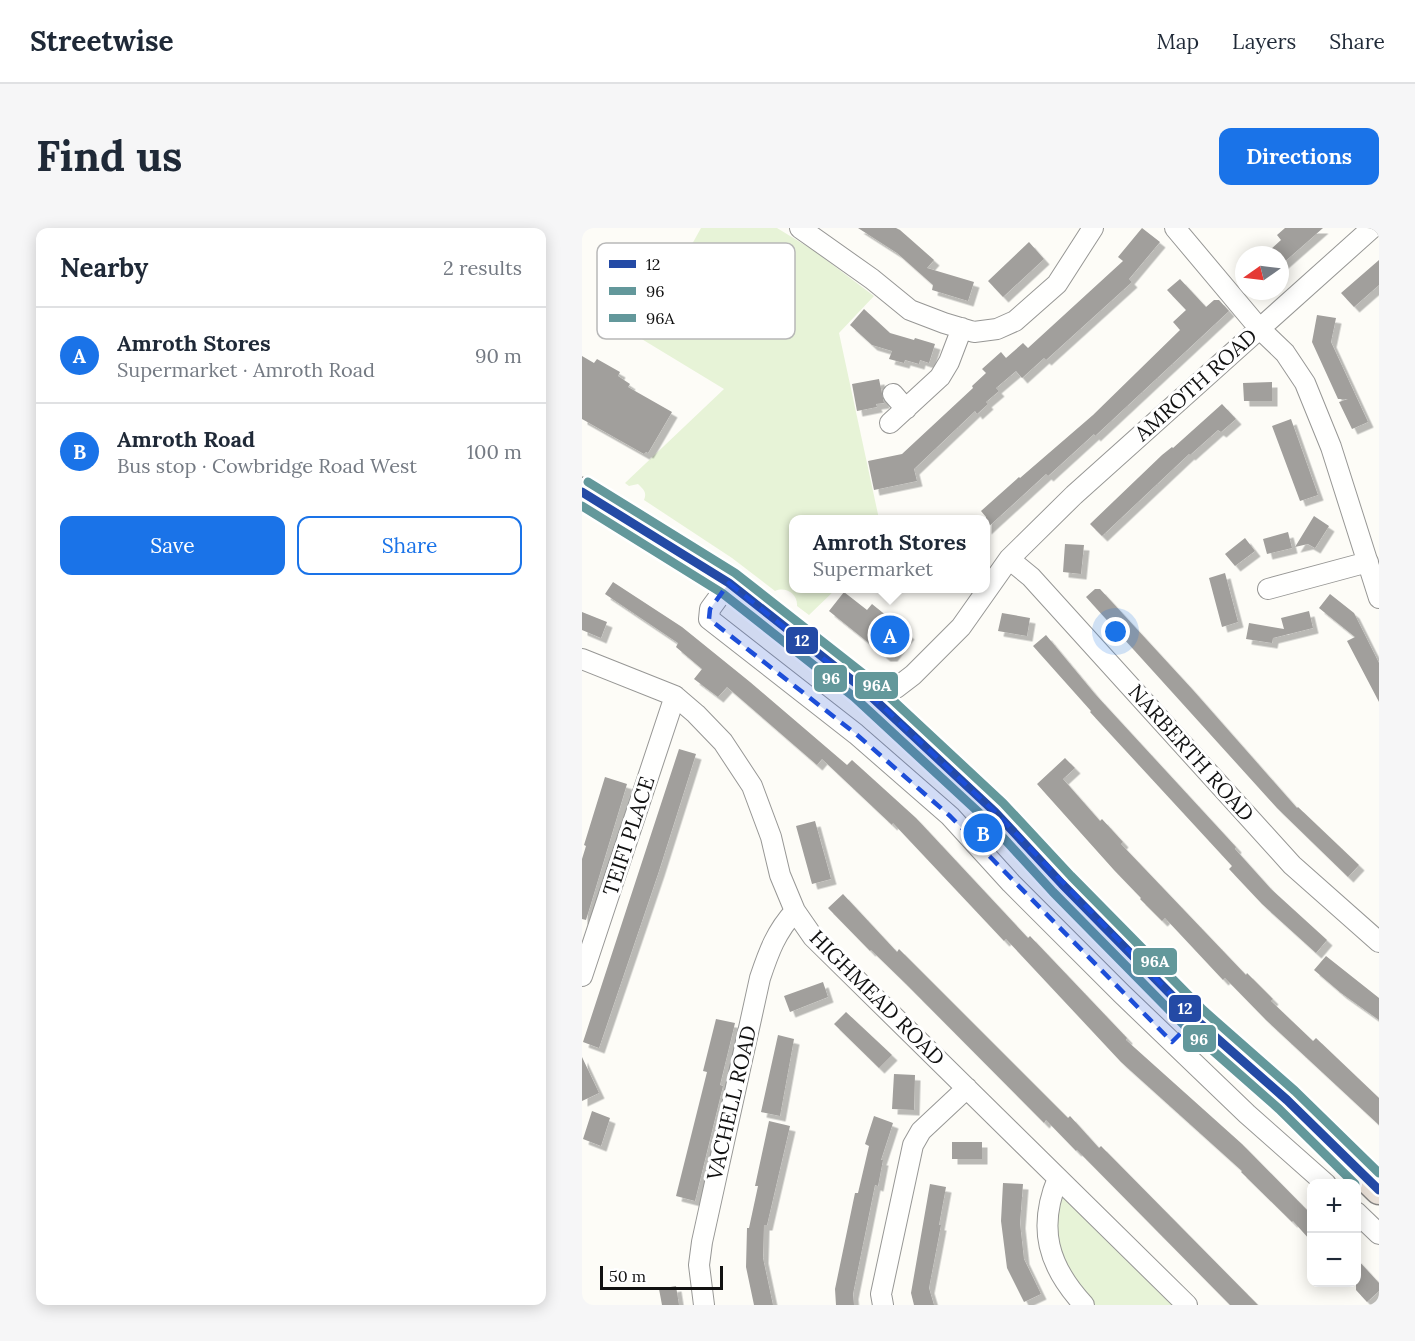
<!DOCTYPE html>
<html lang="en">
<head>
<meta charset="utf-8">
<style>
  :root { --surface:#fff; --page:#f6f6f7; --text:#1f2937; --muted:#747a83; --line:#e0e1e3; --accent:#1a73e8 }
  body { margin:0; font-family:Lora,serif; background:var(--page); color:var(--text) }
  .controls { position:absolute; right:18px; bottom:18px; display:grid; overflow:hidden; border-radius:12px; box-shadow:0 3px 15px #0003 }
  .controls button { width:54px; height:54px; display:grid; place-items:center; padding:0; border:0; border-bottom:2px solid var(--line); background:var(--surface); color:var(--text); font:30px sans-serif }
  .compass { position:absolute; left:653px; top:18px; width:54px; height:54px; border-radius:50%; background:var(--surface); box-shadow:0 3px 15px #0003; rotate:256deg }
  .scale { position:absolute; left:18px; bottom:15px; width:123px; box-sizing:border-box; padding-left:6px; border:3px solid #111; border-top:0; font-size:16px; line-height:21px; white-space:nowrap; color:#111; -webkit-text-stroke:4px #fff; paint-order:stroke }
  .you { position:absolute; left:534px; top:404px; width:21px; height:21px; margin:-15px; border:4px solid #fff; border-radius:50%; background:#1a73e8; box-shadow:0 0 0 9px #1a73e833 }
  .badge { display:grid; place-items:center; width:39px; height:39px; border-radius:50%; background:var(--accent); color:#fff; font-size:20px; font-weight:700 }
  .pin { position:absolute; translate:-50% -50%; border:3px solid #fff; box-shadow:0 2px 6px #0006 }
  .popup { position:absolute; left:207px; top:287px; width:201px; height:78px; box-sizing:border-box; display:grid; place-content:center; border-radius:12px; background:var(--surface); filter:drop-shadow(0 2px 4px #0005); font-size:20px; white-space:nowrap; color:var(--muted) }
  .popup b { font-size:22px; color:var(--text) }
  .popup::after { content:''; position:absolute; left:50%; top:100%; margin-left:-12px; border:12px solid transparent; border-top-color:var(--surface) }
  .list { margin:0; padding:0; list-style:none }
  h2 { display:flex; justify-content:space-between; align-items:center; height:78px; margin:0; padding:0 24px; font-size:26px }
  h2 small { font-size:20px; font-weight:400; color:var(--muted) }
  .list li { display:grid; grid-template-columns:39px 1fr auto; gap:18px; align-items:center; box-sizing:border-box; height:96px; padding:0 24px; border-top:2px solid var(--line) }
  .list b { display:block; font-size:22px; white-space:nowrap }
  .list p { margin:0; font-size:20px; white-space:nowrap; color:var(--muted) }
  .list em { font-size:20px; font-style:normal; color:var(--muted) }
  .actions { display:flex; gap:12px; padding:18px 24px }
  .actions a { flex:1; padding:14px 0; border:2px solid var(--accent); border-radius:12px; text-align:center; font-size:21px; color:var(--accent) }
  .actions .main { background:var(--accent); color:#fff }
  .map { position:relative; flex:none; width:797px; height:1077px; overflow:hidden; border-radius:12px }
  header { display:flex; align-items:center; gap:36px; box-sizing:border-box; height:84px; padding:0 30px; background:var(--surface); border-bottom:2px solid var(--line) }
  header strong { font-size:28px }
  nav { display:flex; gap:33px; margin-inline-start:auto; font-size:21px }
  .intro { display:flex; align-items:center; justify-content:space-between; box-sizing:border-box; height:144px; padding:0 36px }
  h1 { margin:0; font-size:42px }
  .button { padding:15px 27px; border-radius:12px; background:var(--accent); color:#fff; font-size:21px; font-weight:700 }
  main { display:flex; gap:36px; padding:0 36px }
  aside { flex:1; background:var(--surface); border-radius:12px; box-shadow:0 3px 15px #0003 }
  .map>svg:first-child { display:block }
  .green { fill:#e7f3d7 }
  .building { fill:#a19f9c; filter:url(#shadow) }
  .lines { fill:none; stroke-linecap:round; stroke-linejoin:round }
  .minor-casing { stroke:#979795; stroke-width:22 }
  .highway-casing { stroke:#858482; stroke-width:31 }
  .minor { stroke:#fffffe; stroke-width:20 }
  .highway { stroke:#eae1d8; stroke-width:28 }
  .bus-1-casing { stroke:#fff; stroke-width:14 }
  .bus-2-casing { stroke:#fff; stroke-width:14 }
  .bus-3-casing { stroke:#fff; stroke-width:14 }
  .bus-1 { stroke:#244aa5; stroke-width:9 }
  .bus-2 { stroke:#63989b; stroke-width:9 }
  .bus-3 { stroke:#63989b; stroke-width:9 }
  .marked { fill:#1d4ed8; fill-opacity:0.2; stroke:#1d4ed8; stroke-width:4.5; stroke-dasharray:12 8; stroke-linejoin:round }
  .labels { text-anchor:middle; stroke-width:6; stroke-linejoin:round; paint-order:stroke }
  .street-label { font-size:21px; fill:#111; stroke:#fff }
  .key { fill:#fff; stroke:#b8b8b8; stroke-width:1.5 }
  .key-label { font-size:16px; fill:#111 }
  .line-badge { stroke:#fff; stroke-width:2 }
  .badge-label { font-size:16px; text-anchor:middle; font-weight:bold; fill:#fff }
</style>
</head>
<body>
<header>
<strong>Streetwise</strong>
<nav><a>Map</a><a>Layers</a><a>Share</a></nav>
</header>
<div class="intro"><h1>Find us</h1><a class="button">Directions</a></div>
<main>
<aside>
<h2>Nearby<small>2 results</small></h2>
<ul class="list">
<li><span class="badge">A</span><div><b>Amroth Stores</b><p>Supermarket · Amroth Road</p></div><em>90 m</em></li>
<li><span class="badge">B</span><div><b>Amroth Road</b><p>Bus stop · Cowbridge Road West</p></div><em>100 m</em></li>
</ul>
<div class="actions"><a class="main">Save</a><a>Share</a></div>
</aside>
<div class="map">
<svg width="797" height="1077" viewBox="0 0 797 1077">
  <defs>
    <filter id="shadow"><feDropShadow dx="5.5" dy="5.5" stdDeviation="0" flood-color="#0004"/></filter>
  </defs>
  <rect width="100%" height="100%" fill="#fdfcf7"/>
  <path class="green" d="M119 0H195L231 22 292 68 257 105 297 291 212 292V360L254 361 227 387 215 378C216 366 204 358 193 363L150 330 62 272C65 264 62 262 56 256L47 258 43 255 142 161 58 110Z
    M480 968 484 969 593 1077H512L504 1071 474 1024 476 970Z"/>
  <path class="building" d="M276 0H314L318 2 352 32 345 40 392 54 386 73 350 62 351 57 315 25Z
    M560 0 578 14 547 51 550 54 464 132 462 130 440 150 434 143 414 160 417 163 404 174 406 176 395 186 393 183 332 241 335 253 292 262 286 233 320 226 391 160 390 158 404 145 400 141 419 124 424 130 441 115 446 120 541 33 536 29Z
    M703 0H741L700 36 698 27H692L688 22 699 12 695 7Z
    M447 14 462 31 421 69 406 53Z
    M797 32V57L772 79 759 65Z
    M598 51 624 79 632 72H637L647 83 513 208 512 206 466 248 464 246 404 301V289L399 283 437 249 438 250 511 187 598 102 591 94 604 82 585 62Z
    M282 81 308 105 332 112 333 110 353 116 347 135 338 132 337 136 323 132 322 135 307 131 310 123 290 117 268 97Z
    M735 87 754 90 749 114 786 194 770 201 757 174 766 171H756L730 114Z
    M0 128 12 135 15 131 38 144 36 148 48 156 46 159 90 184 66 225 64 224 62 226 0 191Z
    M297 151 302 175 294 176 295 179 275 183 270 156Z
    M690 154V173H662L661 155Z
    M640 176 654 191 639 204 636 202 608 227 607 226 520 308 508 296 580 227 590 219 591 220Z
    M709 191 736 267 718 273 690 198Z
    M732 288 747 298 733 320 726 316 713 319Z
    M706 304 710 320 685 326 681 311Z
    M663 310 673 323 653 338 643 326Z
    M483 316 502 317 499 346 481 344Z
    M643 345 656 394 640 399 627 350Z
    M31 354 100 399 168 454 265 537 270 532 334 590 446 710 448 708 545 810 544 812 660 916 729 986V1013L711 993 710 994 659 944 660 943 539 834 424 711 422 713 311 595 310 597 240 531 235 537 145 459 136 469 112 451 120 441 94 419 96 415 23 366Z
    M513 361H518L610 461 715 580 716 579 777 637 766 649 695 580 504 369Z
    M262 364 285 382 290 376 327 406 310 428H303L247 383Z
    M748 366 772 385 797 435V474L765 413 773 409 737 380Z
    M727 383 731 400 691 410 690 415 664 411 667 395 702 401 699 390Z
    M0 384 25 394 19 410 0 402Z
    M420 385 448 390 445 408 416 403Z
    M464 407 513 466 654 619 653 621 689 661 745 712 734 725 680 676 647 641 650 638 508 484 509 483 451 418Z
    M97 521 114 526 77 643 17 820 1 814Z
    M483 530 493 540 481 551 518 593 520 591 541 614 539 616 664 747 665 745 691 771 689 773 731 813 734 810 797 870V897L684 792 643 750 641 752 583 690 580 693 558 671 559 670 532 642 455 556Z
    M23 549 45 556 4 692 0 691V631L4 618 2 617Z
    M233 593 249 651 230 656 214 598Z
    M261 666 315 724 317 721 486 890 488 888 517 920 519 918 676 1077H648L495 922 494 923 464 892 462 895 324 756 289 722 288 723 246 680Z
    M744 728 797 770V792L759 765 732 742Z
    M241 754 246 769 208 784 202 768Z
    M264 784 310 827 297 840 252 796Z
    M134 791 153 795 138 857 141 858 113 973 94 968 125 844 121 843Z
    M196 807 212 811 198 888 179 884Z
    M0 829 17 865 0 873Z
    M312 846 333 847 332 882 310 881Z
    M10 883 28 890 19 918 1 911Z
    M292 888 311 895 299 932H301L296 958 293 957 271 1066 272 1077H254L253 1061 273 965H276L287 918 283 916Z
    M187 893 208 898 185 997H182L181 1030 191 1077H172L164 1039 165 1000H167L176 958H173Z
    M370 914H400V931H370Z
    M421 955 441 956 438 995 442 1031 459 1066 442 1074 425 1040 419 993Z
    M348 956 364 959 357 997H359L347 1060 352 1077H332L329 1065Z
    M774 1030 797 1055V1063L785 1074 774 1062Z
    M94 1058 97 1077H80L77 1061Z"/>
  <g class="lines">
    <defs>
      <path id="minor" d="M218 0 290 51 328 82 362 95 392 104 415 101 433 93 475 56 511 0
        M593 0 677 100 703 125 723 155 749 219 797 370
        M311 166 324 181
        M308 195 358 149 367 134 380 100
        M427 331 449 349 710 637 797 714
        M147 355 128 381 127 391 274 506 368 588 429 655 540 766 665 886 744 956
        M686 361 786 334
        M0 431 93 468 114 486 141 514 170 558 189 609 198 647 213 683 231 709 605 1077
        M296 474 304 464 314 460 331 447 379 399 427 331 492 267 790 0
        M0 748 93 468
        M476 950C455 1000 466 1038 502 1077
        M774 984 797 1006
        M122 1077 117 1037 120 1014 178 750C187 723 194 704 213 683
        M301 1077 299 1066 331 917 339 903 385 860"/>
      <path id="highway" d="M0 264 147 355 280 460 413 584 480 656 613 791 705 872 797 962"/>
    </defs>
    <use href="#minor" class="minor-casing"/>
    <use href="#highway" class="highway-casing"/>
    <use href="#minor" class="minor"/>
    <use href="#highway" class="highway"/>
    <defs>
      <path id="bus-1" d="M0 264 147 355 280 460 413 584 480 656 613 791 705 872 797 962"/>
      <path id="bus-2" d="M0 278 140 365 272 469 405 592 471 664 604 799 697 881 773 956"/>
      <path id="bus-3" d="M6 254 153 345 288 451 421 575 489 648 621 782 713 863 797 945"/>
    </defs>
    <use href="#bus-1" class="bus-1-casing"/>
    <use href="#bus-2" class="bus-2-casing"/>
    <use href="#bus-3" class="bus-3-casing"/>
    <use href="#bus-1" class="bus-1"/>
    <use href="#bus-2" class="bus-2"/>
    <use href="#bus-3" class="bus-3"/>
  </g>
  <path class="marked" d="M147 355 296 474 413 584 613 791 590 814 368 588 274 506 127 391 128 381Z"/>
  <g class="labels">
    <g class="street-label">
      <text transform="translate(614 157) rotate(-42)" y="7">AMROTH ROAD</text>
      <text transform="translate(609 525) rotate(48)" y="7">NARBERTH ROAD</text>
      <text transform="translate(47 608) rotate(-72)" y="7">TEIFI PLACE</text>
      <text transform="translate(295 770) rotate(45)" y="7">HIGHMEAD ROAD</text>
      <text transform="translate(150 875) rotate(-77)" y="7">VACHELL ROAD</text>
    </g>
  </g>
  <rect x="15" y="15" width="198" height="96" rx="9" class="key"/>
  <rect x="27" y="32" width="27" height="8" fill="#244aa5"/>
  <rect x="27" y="59" width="27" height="8" fill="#63989b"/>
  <rect x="27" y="86" width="27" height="8" fill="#63989b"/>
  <g class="key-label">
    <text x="64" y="42">12</text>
    <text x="64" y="69">96</text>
    <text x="64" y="96">96A</text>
  </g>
  <g class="line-badge">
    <rect x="203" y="398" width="34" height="29" rx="6" fill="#244aa5"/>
    <rect x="231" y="436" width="35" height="29" rx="6" fill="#63989b"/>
    <rect x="272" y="443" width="45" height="29" rx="6" fill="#63989b"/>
    <rect x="550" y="719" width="46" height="29" rx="6" fill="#63989b"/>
    <rect x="586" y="766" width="34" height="29" rx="6" fill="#244aa5"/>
    <rect x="600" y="796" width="35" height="29" rx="6" fill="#63989b"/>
  </g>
  <g class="badge-label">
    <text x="220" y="418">12</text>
    <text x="249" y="456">96</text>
    <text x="295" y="463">96A</text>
    <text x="573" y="739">96A</text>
    <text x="603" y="786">12</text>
    <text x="617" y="817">96</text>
  </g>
</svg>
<div class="controls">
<button>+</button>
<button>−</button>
</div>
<svg class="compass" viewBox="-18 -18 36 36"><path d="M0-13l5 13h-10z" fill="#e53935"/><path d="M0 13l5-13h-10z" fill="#747a83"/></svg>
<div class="scale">50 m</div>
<div class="you"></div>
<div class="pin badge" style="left:308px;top:407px">A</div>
<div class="popup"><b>Amroth Stores</b>Supermarket</div>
<div class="pin badge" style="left:401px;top:605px">B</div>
</div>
</main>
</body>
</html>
